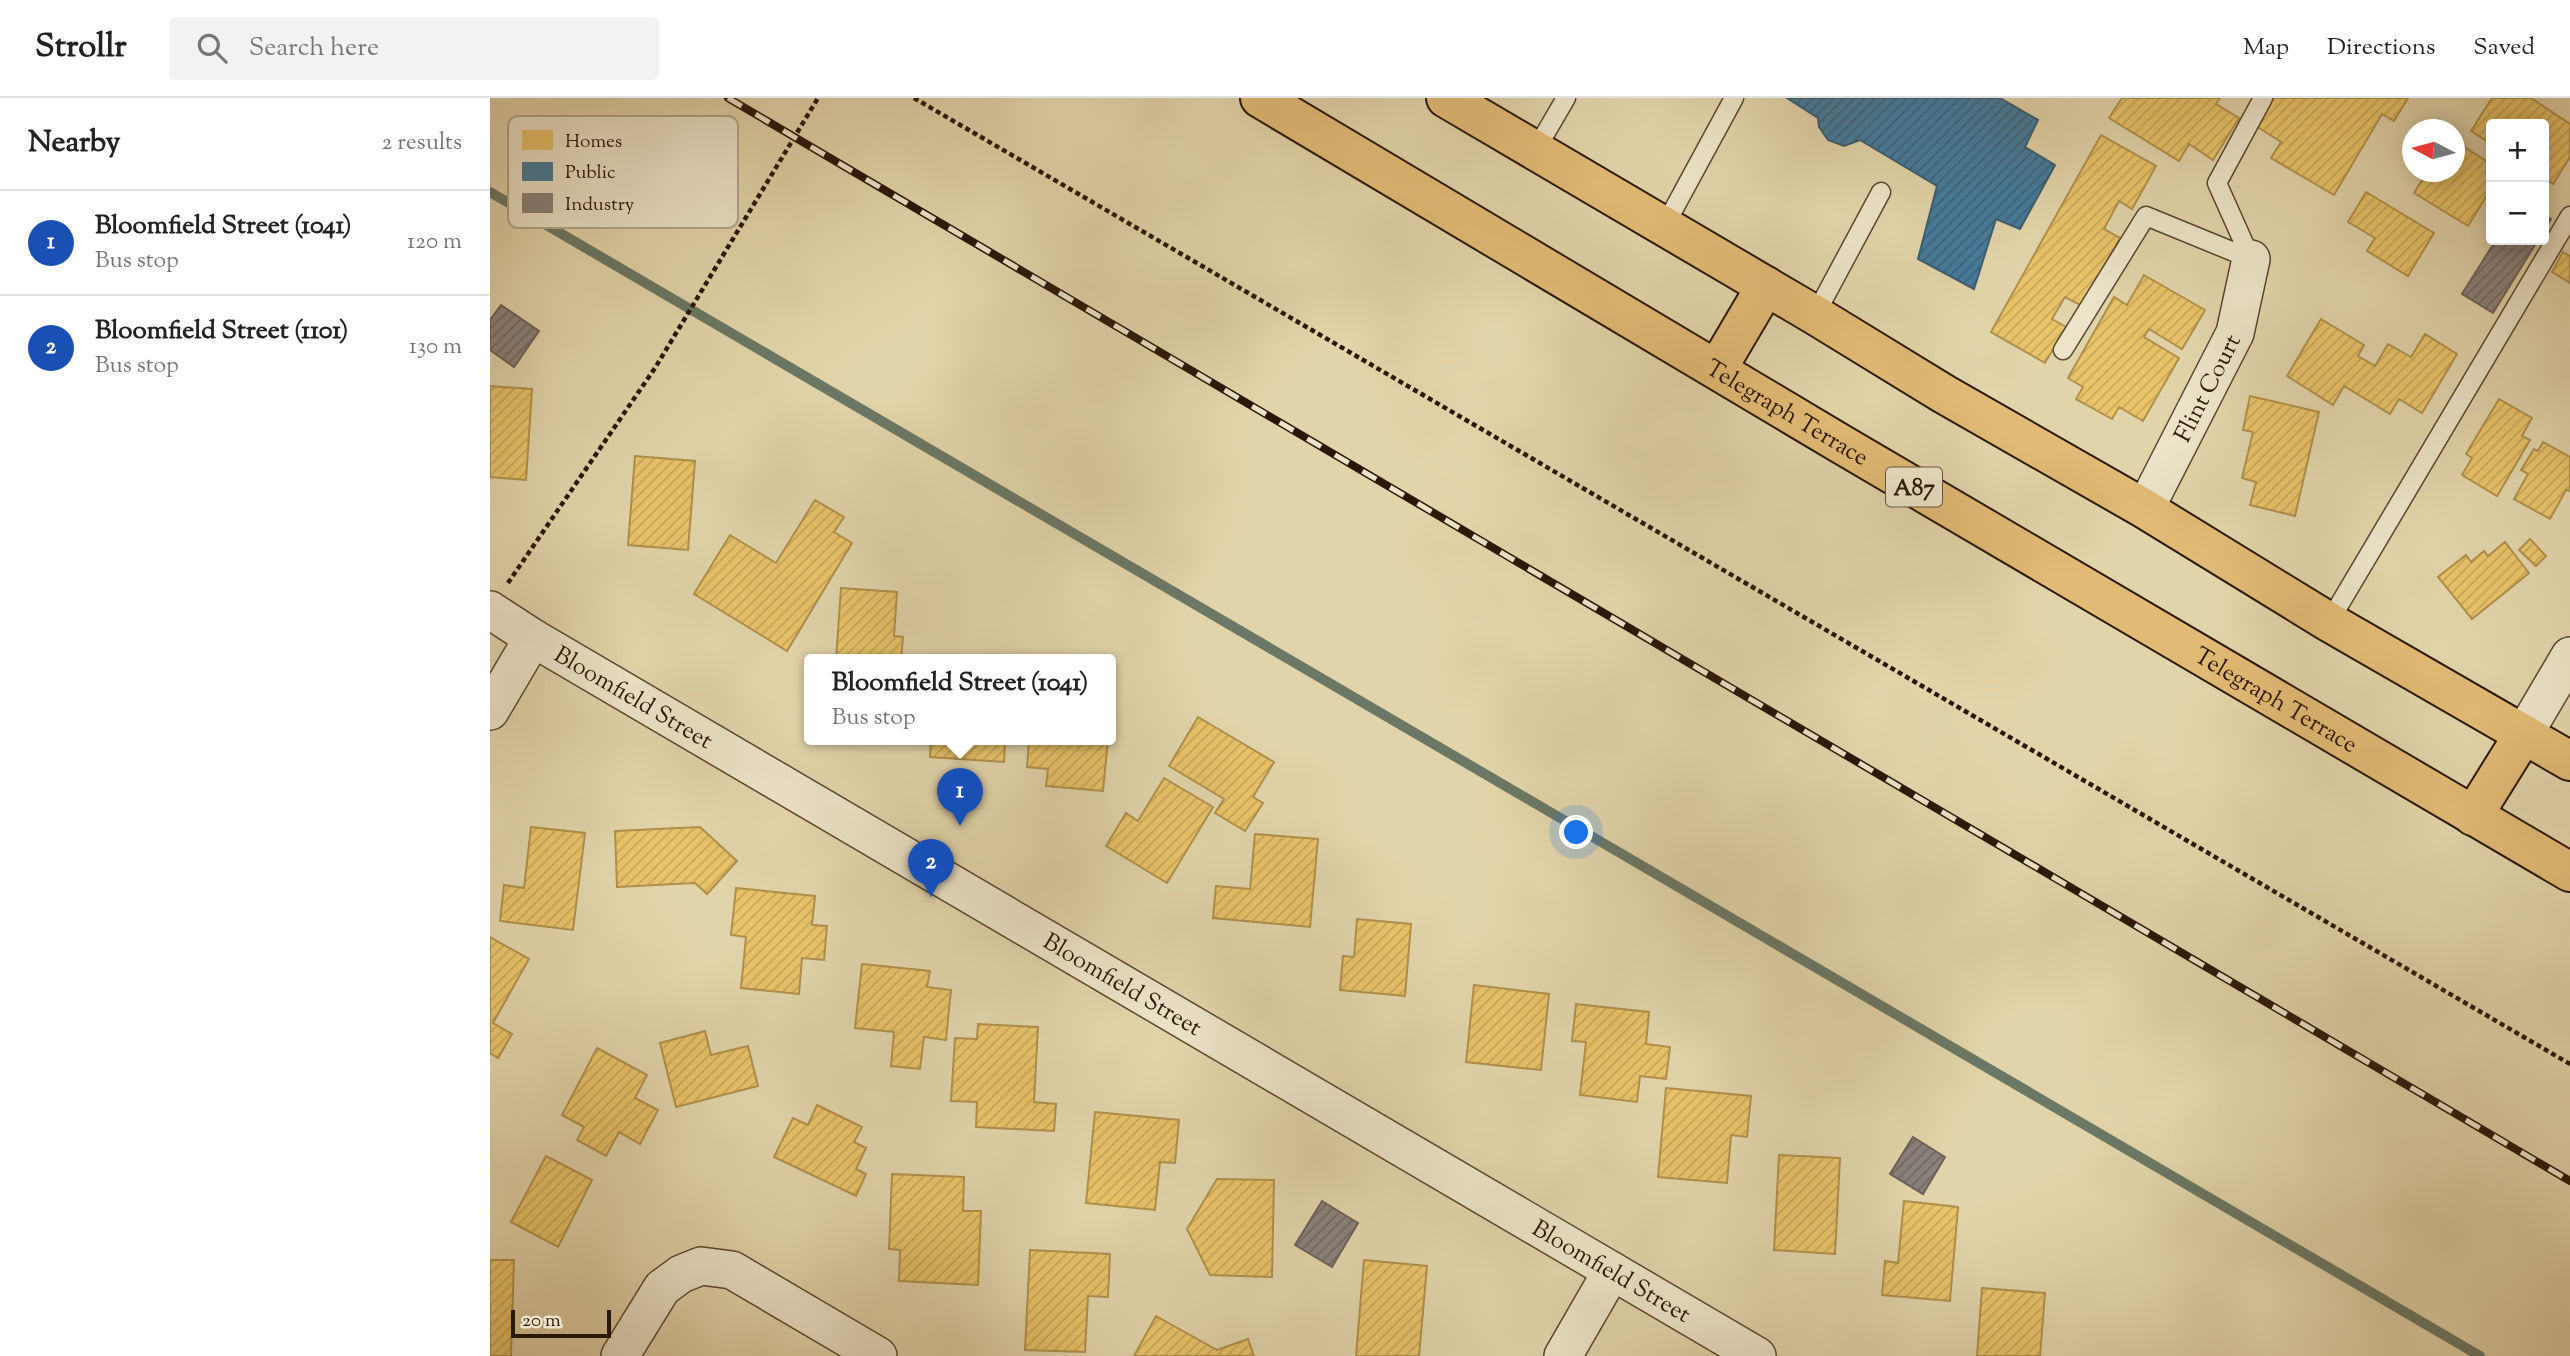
<!DOCTYPE html>
<html lang="en">
<head>
<meta charset="utf-8">
<style>
  :root { --surface:#fff; --page:#f2f2f2; --text:#222; --muted:#767676; --line:#e0e0e0; --accent:#b45309 }
  body { margin:0; font-family:"Sorts Mill Goudy",serif; background:var(--page); color:var(--text) }
  .controls { position:absolute; right:21px; top:21px; display:grid; overflow:hidden; border-radius:7px; box-shadow:0 4px 18px #0003 }
  .controls button { width:63px; height:63px; display:grid; place-items:center; padding:0; border:0; border-bottom:2px solid var(--line); background:var(--surface); color:var(--text); font:35px sans-serif }
  .compass { position:absolute; left:1912px; top:21px; width:63px; height:63px; border-radius:50%; background:var(--surface); box-shadow:0 4px 18px #0003; rotate:276deg }
  .scale { position:absolute; left:21px; bottom:18px; width:100px; box-sizing:border-box; padding-left:7px; border:4px solid #2a1707; border-top:0; font-size:19px; line-height:24px; white-space:nowrap; color:#2a1707; -webkit-text-stroke:5px #ece3c8; paint-order:stroke }
  .you { position:absolute; left:1087px; top:735px; width:24px; height:24px; margin:-18px; border:5px solid #fff; border-radius:50%; background:#1a73e8; box-shadow:0 0 0 10px #1a73e833 }
  .badge { display:grid; place-items:center; width:46px; height:46px; border-radius:50%; background:var(--accent); color:#fff; font-size:23px; font-weight:700 }
  .pin { position:absolute; translate:-50% -58px; filter:drop-shadow(0 2px 4px #0008) }
  .pin::after { content:''; position:absolute; top:37px; width:24px; height:21px; background:inherit; clip-path:polygon(0 0,100% 0,50% 100%) }
  .popup { position:absolute; left:314px; top:556px; width:312px; height:91px; box-sizing:border-box; display:grid; place-content:center; border-radius:7px; background:var(--surface); filter:drop-shadow(0 2px 5px #0005); font-size:23px; white-space:nowrap; color:var(--muted) }
  .popup b { font-size:26px; color:var(--text) }
  .popup::after { content:''; position:absolute; left:50%; top:100%; margin-left:-14px; border:14px solid transparent; border-top-color:var(--surface) }
  .list { margin:0; padding:0; list-style:none }
  h2 { display:flex; justify-content:space-between; align-items:center; height:91px; margin:0; padding:0 28px; font-size:30px }
  h2 small { font-size:23px; font-weight:400; color:var(--muted) }
  .list li { display:grid; grid-template-columns:46px 1fr auto; gap:21px; align-items:center; box-sizing:border-box; height:105px; padding:0 28px; border-top:2px solid var(--line) }
  .list b { display:block; font-size:26px; white-space:nowrap }
  .list p { margin:0; font-size:23px; white-space:nowrap; color:var(--muted) }
  .list em { font-size:23px; font-style:normal; color:var(--muted) }
  .icon { flex:none; width:38px; height:38px; fill:none; stroke:currentColor; stroke-width:2; stroke-linecap:round; stroke-linejoin:round }
  .map { position:relative; flex:none; width:2080px; height:1258px; overflow:hidden }
  header { display:flex; align-items:center; gap:42px; box-sizing:border-box; height:98px; padding:0 35px; background:var(--surface); border-bottom:2px solid var(--line) }
  header strong { font-size:33px }
  nav { display:flex; gap:38px; margin-inline-start:auto; font-size:24px }
  .search { width:490px; height:63px; background:var(--page); display:flex; align-items:center; gap:18px; box-sizing:border-box; padding:0 24px; border-radius:7px; color:var(--muted); font-size:26px }
  main { display:flex }
  aside { flex:1; background:var(--surface) }
  .map>svg:first-child { display:block }
  .homes { fill:url(#homes-hatch); stroke:#b0904c; stroke-width:2 }
  .public { fill:url(#public-hatch); stroke:#3d5d70; stroke-width:2 }
  .industry { fill:url(#industry-hatch); stroke:#6d6159; stroke-width:2 }
  .lines { fill:none; stroke-linecap:round; stroke-linejoin:round }
  .stream { stroke:#6b7865; stroke-width:10 }
  .lane-casing { stroke:#584630; stroke-width:21 }
  .street-casing { stroke:#584630; stroke-width:40 }
  .highway-casing { stroke:#2a1707; stroke-width:42 }
  .path { stroke:#2a1707; stroke-width:4.5; stroke-dasharray:5 3.5; stroke-linecap:butt }
  .lane { stroke:#ece3c8; stroke-width:18 }
  .street { stroke:#ece3c8; stroke-width:37 }
  .highway { stroke:#e1ba75; stroke-width:38 }
  .rail-casing { stroke:#2a1707; stroke-width:8 }
  .rail { stroke:#ece3c8; stroke-width:5; stroke-dasharray:16; stroke-linecap:butt }
  .labels { text-anchor:middle; stroke-width:7; stroke-linejoin:round; paint-order:stroke }
  .shield { fill:#ece3c8; stroke:#645441; stroke-width:2 }
  .shield-label { font-size:23px; font-weight:bold; fill:#2a1707 }
  .street-label { font-size:24px; fill:#2a1707; stroke:#ece3c8 }
  .key { fill:#ece3c8; stroke:#b2a68e; stroke-width:2 }
  .key-label { font-size:19px; fill:#2a1707 }
</style>
</head>
<body>
<header>
<strong>Strollr</strong>
<div class="search"><svg class="icon" aria-label="search" viewBox="0 0 24 24"><circle cx="10" cy="10" r="6"/><path d="M15 15l6 6"/></svg>Search here</div>
<nav><a>Map</a><a>Directions</a><a>Saved</a></nav>
</header>
<main>
<aside>
<h2>Nearby<small>2 results</small></h2>
<ul class="list">
<li><span class="badge" style="background:#1a4fb4">1</span><div><b>Bloomfield Street (1041)</b><p>Bus stop</p></div><em>120 m</em></li>
<li><span class="badge" style="background:#1a4fb4">2</span><div><b>Bloomfield Street (1101)</b><p>Bus stop</p></div><em>130 m</em></li>
</ul>
</aside>
<div class="map">
<svg width="2080" height="1258" viewBox="0 0 2080 1258">
  <defs>
    <pattern id="homes-hatch" width="6" height="6" patternUnits="userSpaceOnUse" patternTransform="scale(1.75)"><rect width="6" height="6" fill="#e9c46a"/><path d="M-1 1l2-2M0 6l6-6M5 7l2-2" fill="none" stroke="#c8a85a"/></pattern>
    <pattern id="public-hatch" width="6" height="6" patternUnits="userSpaceOnUse" patternTransform="scale(1.75)"><rect width="6" height="6" fill="#457b9d"/><path d="M-1 1l2-2M0 6l6-6M5 7l2-2" fill="none" stroke="#3a647e"/></pattern>
    <pattern id="industry-hatch" width="6" height="6" patternUnits="userSpaceOnUse" patternTransform="scale(1.75)"><rect width="6" height="6" fill="#8a817c"/><path d="M-1 1l2-2M0 6l6-6M5 7l2-2" fill="none" stroke="#716964"/></pattern>
  </defs>
  <rect width="100%" height="100%" fill="#e2d4aa"/>
  <filter id="stains"><feTurbulence type="fractalNoise" baseFrequency=".00286" numOctaves="4"/><feColorMatrix values="0 0 0 0 .2 0 0 0 0 .09 0 0 0 0 .02 0 0 0 .5 -.17"/></filter>
  <radialGradient id="worn" r=".72"><stop offset=".6" stop-color="#630" stop-opacity="0"/><stop offset="1" stop-color="#630" stop-opacity=".3"/></radialGradient>
  <path class="homes" d="M1632 0H1730L1726 6 1749 20 1723 62 1699 46 1689 63 1619 20Z
    M1783 0H1918L1904 23 1892 16 1844 97 1781 60 1791 44 1766 28Z
    M2002 0H2041L2080 26V59L2063 86 2054 80V26H2001V46L1981 33Z
    M1611 37 1666 68 1642 111 1629 103 1614 131 1630 140 1592 208 1575 199 1562 221 1576 229 1555 265 1501 234Z
    M1965 43 2001 66V91L1978 128 1924 95 1937 74H1965Z
    M1876 94 1944 135 1918 178 1877 153 1885 140 1858 124Z
    M2073 154 2080 158V185L2062 174Z
    M1654 177 1715 212 1692 251 1659 231 1654 239 1689 260 1653 323 1629 309 1622 321 1586 301 1593 289 1578 280 1624 199 1637 207Z
    M1831 221 1874 247 1868 258 1885 268 1898 246 1921 259 1935 236 1967 256 1932 315 1909 301 1900 316 1854 288 1843 307 1797 278Z
    M0 288 42 291 36 382 0 379Z
    M1760 298 1829 314 1805 418 1760 407 1766 384 1752 380 1763 334 1753 332Z
    M2009 301 2042 320 2032 338 2040 342 2007 398 1972 377 1982 360 1976 356Z
    M2053 344 2080 359V393L2076 392 2060 421 2024 401 2038 376 2031 372 2044 351 2048 353Z
    M145 358 205 363 198 452 138 447Z
    M325 402 354 419 344 434 362 445 297 553 204 496 240 437 286 465Z
    M2040 441 2056 458 2046 468 2029 452Z
    M2015 444 2039 475 1982 521 1948 479 1976 457 1981 464 1994 453 1998 458Z
    M351 490 407 494 404 538 413 539 411 562H346Z
    M708 619 784 664 763 699 773 705 755 733 725 715 734 701 679 668Z
    M441 642H515L514 664 440 659Z
    M539 642H618L613 693 556 688 558 671 537 669Z
    M674 680 723 709 677 785 616 748 636 715 648 723Z
    M41 729 95 735 83 832 10 823 14 787 34 790Z
    M210 729 247 763 217 796 205 785 127 789 125 733Z
    M765 736 828 741 820 829 723 820 726 788 760 791Z
    M246 790 325 798 322 827 337 828 334 862 312 860 309 896 251 890 256 839 241 837Z
    M867 821 921 826 915 898 850 892 853 858 864 859Z
    M0 839 39 861 3 925 22 936 8 960 0 955Z
    M372 866 440 873 437 889 461 892 456 942 434 939 430 971 401 968 404 934 365 930Z
    M984 887 1059 896 1051 972 976 964Z
    M1086 906 1159 914 1156 946 1180 949 1176 981 1150 978 1147 1004 1090 997 1096 944 1082 943Z
    M488 926 548 929 544 1004 566 1006 564 1033 486 1029 487 1004 461 1003 465 940 487 941Z
    M215 933 221 957 258 948 268 988 186 1009 170 945Z
    M107 950 157 977 145 1000 168 1012 150 1046 129 1034 116 1058 87 1042 94 1029 72 1017Z
    M1176 990 1261 998 1257 1039 1241 1037 1237 1085 1168 1079Z
    M327 1007 372 1029 364 1044 376 1050 366 1071 376 1076 366 1098 284 1059 303 1020 318 1027Z
    M605 1014 689 1022 685 1065 670 1064 665 1112 596 1105Z
    M1289 1057 1350 1060 1345 1156 1284 1152Z
    M56 1058 102 1082 68 1149 21 1124Z
    M402 1076 474 1079 473 1113H491L488 1187 409 1183 410 1152 399 1151Z
    M727 1081 784 1082 782 1179 720 1177 697 1131Z
    M1414 1103 1468 1109 1460 1203 1392 1197 1395 1163 1408 1165Z
    M540 1152 620 1156 618 1199 598 1198 595 1254 535 1252Z
    M0 1162H24L21 1258H0Z
    M874 1162 937 1168 929 1258H866Z
    M1492 1190 1555 1195 1550 1258H1487Z
    M666 1218 727 1252 758 1241 764 1258H644Z"/>
  <path class="public" d="M1297 0H1510L1548 22 1535 49 1565 67 1530 131 1506 121 1484 191 1428 161 1447 88 1370 42 1354 48 1338 42 1329 29 1328 20Z"/>
  <path class="industry" d="M2054 117 2061 121 2054 132Z
    M2006 142H2048L2003 215 1972 196Z
    M11 207 49 233 24 269 0 252V222Z
    M1423 1039 1455 1059 1433 1096 1400 1076Z
    M832 1103 868 1125 842 1169 805 1147Z"/>
  <g class="lines">
    <path class="stream" d="M0 94 1990 1258"/>
    <defs>
      <path id="lane" d="M1045 53 1076 0
        M1174 129 1244 0
        M1761 161 1727 85 1773 0
        M1325 217 1391 94
        M1573 252 1656 118 1761 161
        M1839 524 2080 118"/>
      <g id="street">
        <path id="s1" d="M1655 411 1745 235 1761 161"/>
        <path id="s2" d="M0 512 43 540 1267 1258"/>
        <path d="M0 613 43 540"/>
        <path d="M2034 636 2080 558"/>
        <path d="M130 1258 172 1190 191 1176 211 1168 242 1172 388 1258"/>
        <path d="M1073 1258 1122 1173"/>
      </g>
      <g id="highway">
        <path id="s3" d="M770 0 1351 346 2080 774"/>
        <path d="M956 0 1325 217 1454 296 1655 411 1839 524 2080 663"/>
        <path d="M1227 271 1276 188"/>
        <path d="M1983 718 2034 636"/>
      </g>
    </defs>
    <use href="#lane" class="lane-casing"/>
    <use href="#street" class="street-casing"/>
    <use href="#highway" class="highway-casing"/>
    <path class="path" d="M424 0 2080 966
      M18 485 165 270 328 0"/>
    <use href="#lane" class="lane"/>
    <use href="#street" class="street"/>
    <use href="#highway" class="highway"/>
    <defs>
      <path id="rail" d="M238 0 2080 1083"/>
    </defs>
    <use href="#rail" class="rail-casing"/>
    <use href="#rail" class="rail"/>
  </g>
  <g class="labels">
    <rect class="shield" x="1396" y="369.5" width="56" height="39" rx="5"/>
    <g class="shield-label">
      <text x="1424" y="397">A87</text>
    </g>
    <g class="street-label">
      <text dy="8" stroke="none"><textPath href="#s1" startOffset="136">Flint Court</textPath></text>
      <text dy="8" stroke="none"><textPath href="#s3" startOffset="614">Telegraph Terrace</textPath></text>
      <text dy="8" stroke="none"><textPath href="#s2" startOffset="168">Bloomfield Street</textPath></text>
      <text dy="8" stroke="none"><textPath href="#s3" startOffset="1181">Telegraph Terrace</textPath></text>
      <text dy="8" stroke="none"><textPath href="#s2" startOffset="735">Bloomfield Street</textPath></text>
      <text dy="8" stroke="none"><textPath href="#s2" startOffset="1302">Bloomfield Street</textPath></text>
    </g>
  </g>
  <rect x="18" y="18" width="230" height="112" rx="10" class="key"/>
  <rect x="32" y="32" width="31" height="20" fill="#e9c46a"/>
  <rect x="32" y="64" width="31" height="19" fill="#457b9d"/>
  <rect x="32" y="95" width="31" height="20" fill="#8a817c"/>
  <g class="key-label">
    <text x="75" y="49">Homes</text>
    <text x="75" y="80">Public</text>
    <text x="75" y="112">Industry</text>
  </g>
  <rect width="100%" height="100%" filter="url(#stains)"/>
  <rect width="100%" height="100%" fill="url(#worn)"/>
</svg>
<div class="controls">
<button>+</button>
<button>−</button>
</div>
<svg class="compass" viewBox="-18 -18 36 36"><path d="M0-13l5 13h-10z" fill="#e53935"/><path d="M0 13l5-13h-10z" fill="#767676"/></svg>
<div class="scale">20 m</div>
<div class="you"></div>
<div class="pin badge" style="left:470px;top:728px;background:#1a4fb4">1</div>
<div class="popup"><b>Bloomfield Street (1041)</b>Bus stop</div>
<div class="pin badge" style="left:441px;top:799px;background:#1a4fb4">2</div>
</div>
</main>
</body>
</html>
